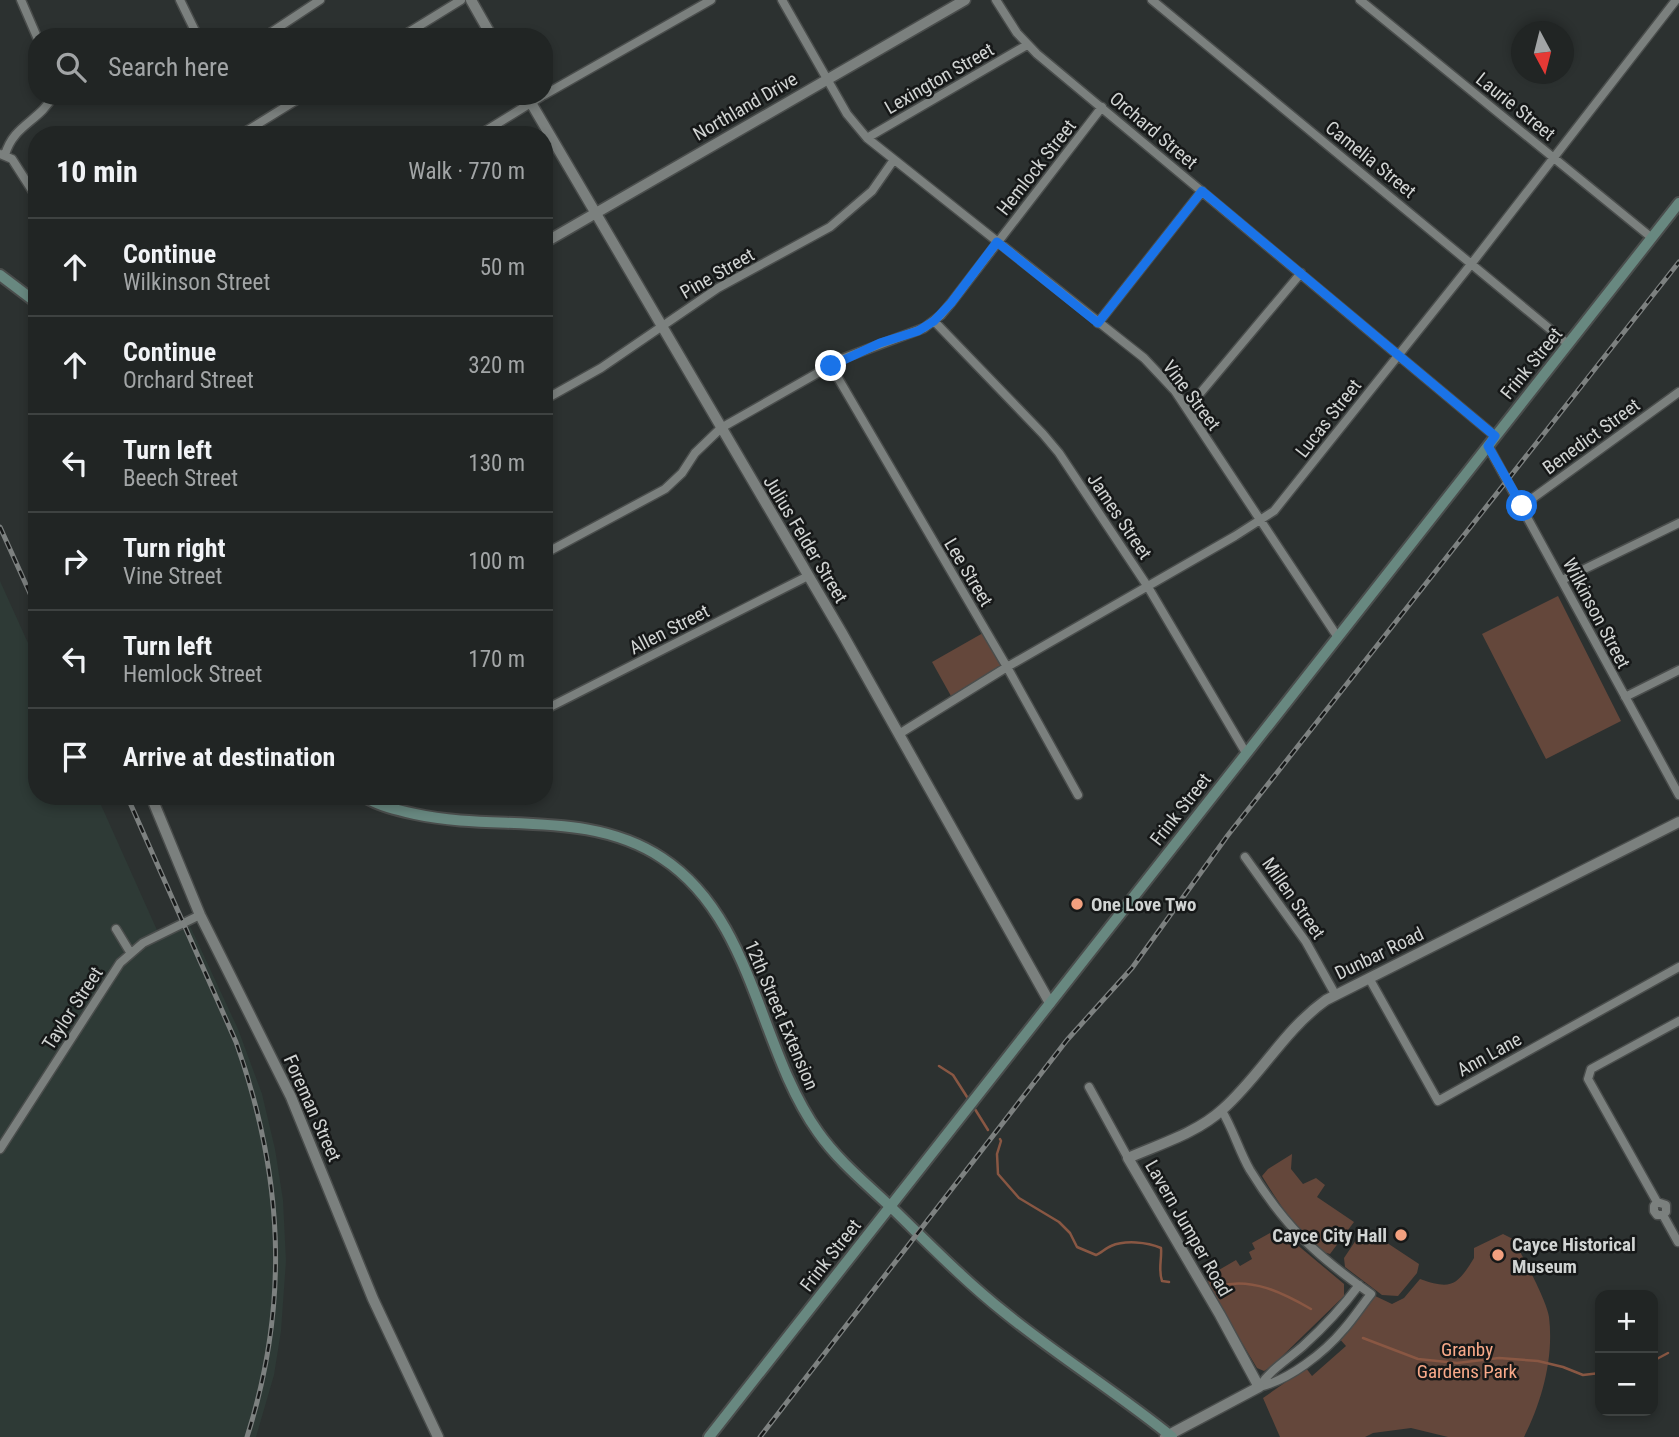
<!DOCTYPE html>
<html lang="en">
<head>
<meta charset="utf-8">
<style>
  :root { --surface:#212524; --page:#292d2c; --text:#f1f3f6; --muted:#a2a5a6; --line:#3e4241 }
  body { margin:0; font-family:"Roboto Condensed",sans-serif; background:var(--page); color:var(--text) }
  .controls { position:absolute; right:21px; bottom:21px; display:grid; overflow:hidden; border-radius:14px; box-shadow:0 4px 10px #0003 }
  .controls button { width:63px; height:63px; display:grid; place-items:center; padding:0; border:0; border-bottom:2px solid var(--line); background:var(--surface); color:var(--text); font:35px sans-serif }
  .compass { position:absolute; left:1511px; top:21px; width:63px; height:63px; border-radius:50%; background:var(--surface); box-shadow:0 4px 10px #0003; rotate:173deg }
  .stop { position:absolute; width:21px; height:21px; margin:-16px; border:5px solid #1a73e8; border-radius:50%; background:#fff }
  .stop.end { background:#1a73e8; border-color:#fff; box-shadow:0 2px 7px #0008 }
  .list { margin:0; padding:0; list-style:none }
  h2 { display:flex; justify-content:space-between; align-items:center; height:91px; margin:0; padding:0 28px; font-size:30px }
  h2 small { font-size:23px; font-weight:400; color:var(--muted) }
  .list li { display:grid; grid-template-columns:46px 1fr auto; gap:21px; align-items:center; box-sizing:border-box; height:98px; padding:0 28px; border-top:2px solid var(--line) }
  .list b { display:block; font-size:26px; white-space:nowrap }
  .list p { margin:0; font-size:23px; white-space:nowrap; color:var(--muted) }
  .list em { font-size:23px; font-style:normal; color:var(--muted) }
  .icon { flex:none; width:38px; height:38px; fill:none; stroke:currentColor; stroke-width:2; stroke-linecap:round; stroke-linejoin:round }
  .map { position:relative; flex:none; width:1679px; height:1437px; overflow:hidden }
  .search { position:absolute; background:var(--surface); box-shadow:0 4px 10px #0003; left:28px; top:28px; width:525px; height:77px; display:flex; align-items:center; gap:18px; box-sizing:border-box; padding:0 24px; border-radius:28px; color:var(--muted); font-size:26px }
  .panel { position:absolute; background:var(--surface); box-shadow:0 4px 10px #0003; left:28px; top:126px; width:525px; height:679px; border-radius:28px }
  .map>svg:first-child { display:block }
  .built { fill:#2e3a36 }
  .green { fill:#64473b }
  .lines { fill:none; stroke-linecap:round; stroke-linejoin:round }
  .stream { stroke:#895743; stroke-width:2.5 }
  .minor-casing { stroke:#4a4d4c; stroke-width:11 }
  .tertiary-casing { stroke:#4a4d4c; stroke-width:13 }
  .secondary-casing { stroke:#4a4d4c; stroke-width:14 }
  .minor { stroke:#7b807e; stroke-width:8 }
  .tertiary { stroke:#7b807e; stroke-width:10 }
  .secondary { stroke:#688880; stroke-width:10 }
  .rail-casing { stroke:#7d8180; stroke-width:5 }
  .rail { stroke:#161818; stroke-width:2.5; stroke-dasharray:8; stroke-linecap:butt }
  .route { stroke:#1a73e8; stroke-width:9 }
  .poi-dot { fill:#f2a07f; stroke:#161818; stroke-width:2.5 }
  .labels { text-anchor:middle; stroke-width:5; stroke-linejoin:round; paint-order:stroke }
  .street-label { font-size:19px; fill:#d1d4d3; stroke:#161818 }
  .poi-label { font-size:19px; font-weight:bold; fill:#d1d4d3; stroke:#161818; text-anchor:start }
  .park-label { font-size:19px; fill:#f8a989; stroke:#161818 }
</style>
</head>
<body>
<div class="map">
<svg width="1679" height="1437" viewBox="0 0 1679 1437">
  <rect width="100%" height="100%" fill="#2c3130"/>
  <path class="built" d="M0 581 37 663V796H97L161 939 190 926 238 1029 262 1094 275 1149 283 1200 286 1261 281 1331 274 1375 256 1437H0Z"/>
  <path class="green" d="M1558 596 1621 721 1546 759 1482 634Z
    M983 633 1002 666 951 696 932 662Z
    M1292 1154 1291 1169 1303 1184 1316 1178 1325 1185 1317 1197 1354 1222 1330 1254C1306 1248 1275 1197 1262 1176L1268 1169Z
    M1366 1229 1419 1264 1417 1273 1398 1296 1382 1295 1345 1267 1344 1258 1362 1231Z
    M1270 1233 1277 1244 1290 1240 1295 1243 1344 1284V1296L1272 1366 1264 1371 1257 1368 1211 1291 1208 1281 1212 1274 1236 1260 1240 1266 1252 1259 1249 1252 1255 1249 1252 1243Z
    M1503 1234 1513 1239C1522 1255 1547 1301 1549 1317 1554 1358 1542 1401 1524 1437H1448L1411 1428 1373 1433 1365 1437H1280L1263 1398 1306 1368 1312 1376 1346 1346 1337 1336 1371 1294 1392 1304 1404 1298 1420 1279C1451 1290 1457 1286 1474 1258V1248Z"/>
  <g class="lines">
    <path class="stream" d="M939 1066 953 1075 969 1100
      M973 1106 988 1130
      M1000 1139 1001 1141 997 1154 998 1174 1019 1198 1059 1222 1070 1233 1077 1247 1096 1255C1101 1253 1106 1248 1111 1246 1125 1240 1147 1242 1161 1248 1162 1259 1158 1270 1162 1281L1169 1282
      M1219 1286C1252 1277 1283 1293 1311 1309
      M1363 1338 1418 1359 1457 1363 1499 1358 1538 1361 1563 1367 1583 1375 1600 1373
      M1653 1361 1668 1353"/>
    <defs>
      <path id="minor" d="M21 0 37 37
        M180 0 198 37
        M782 0 847 114 867 138 1125 343 1144 358 1175 391 1337 636
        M996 0 1017 33 1037 54 1495 436
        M1152 0 1568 344
        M1360 0 1652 238
        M264 37 320 0
        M401 37 461 0
        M544 95 711 0
        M240 135 303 96
        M479 135 542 96
        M867 138 1027 45
        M0 154 12 159 37 198
        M5 155C13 125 40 121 53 96
        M934 321 1043 434 1059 453 1148 587 1246 753
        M1098 323 1202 191
        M831 366 1007 667 1078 795
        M544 400 601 368 718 288 830 227 872 191 893 161
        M1187 409 1301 273
        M1488 446 1679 795
        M1522 506 1679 392
        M544 554 665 489 682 473 695 453 721 428 844 358 924 328 941 315 951 303 1102 107
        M1562 580 1679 523
        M1625 697 1679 670
        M544 710 808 576
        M899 734 1007 667 1235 536 1274 511 1472 263 1676 0
        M1245 857 1306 942 1335 994
        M116 929 130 952
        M1369 978 1438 1101 1679 967
        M1089 1087 1128 1158
        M1222 1111C1233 1129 1239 1151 1250 1170 1285 1227 1317 1256 1371 1294 1362 1305 1354 1318 1344 1329 1324 1353 1289 1380 1259 1387
        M0 1149 120 963 143 943 200 915
        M1657 1202 1588 1079 1591 1069 1679 1021
        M1663 1215H1657L1654 1211V1206L1657 1202 1666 1205V1212L1663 1215 1678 1242
        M1259 1387C1271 1369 1287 1360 1303 1346 1324 1327 1342 1308 1359 1285"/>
      <path id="tertiary" d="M471 0 492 37
        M527 96 842 633 1050 1003
        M544 243 965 0
        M151 796 200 915 291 1097 373 1299 438 1437
        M1165 1437 1259 1387 1220 1315 1128 1158C1160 1144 1197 1133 1223 1109 1261 1075 1284 1030 1326 1000L1679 822"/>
      <path id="secondary" d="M0 275 37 303
        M363 796C379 806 397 810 415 814 497 832 588 809 662 858 754 918 758 1048 818 1132 839 1162 868 1185 895 1211 930 1245 965 1281 1004 1312 1058 1356 1118 1393 1172 1437
        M709 1437 1679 203"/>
    </defs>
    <use href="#minor" class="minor-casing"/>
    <use href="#tertiary" class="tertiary-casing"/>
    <use href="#secondary" class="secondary-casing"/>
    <use href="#minor" class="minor"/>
    <use href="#tertiary" class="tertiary"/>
    <use href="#secondary" class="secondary"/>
    <defs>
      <path id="rail" d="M0 527 37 609
        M127 796 236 1042C283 1175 290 1302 247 1437
        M760 1437 1067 1040 1132 968 1228 835 1679 262"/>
    </defs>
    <use href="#rail" class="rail-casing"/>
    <use href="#rail" class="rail"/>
  </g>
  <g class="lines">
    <path class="route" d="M831 366 880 343 918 331 934 321 951 303 997 242 1098 323 1202 191 1495 436 1488 446 1522 506"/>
  </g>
  <g class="poi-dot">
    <circle cx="1077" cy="904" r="7"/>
    <circle cx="1401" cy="1235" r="7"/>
    <circle cx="1498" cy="1255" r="7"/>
  </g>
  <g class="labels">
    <g class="street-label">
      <text transform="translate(939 78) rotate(-30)" y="7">Lexington Street</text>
      <text transform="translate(745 106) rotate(-30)" y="7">Northland Drive</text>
      <text transform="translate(1516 106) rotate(39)" y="7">Laurie Street</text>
      <text transform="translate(1154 130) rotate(40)" y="7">Orchard Street</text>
      <text transform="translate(1371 159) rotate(39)" y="7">Camelia Street</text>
      <text transform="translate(1036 167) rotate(-52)" y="7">Hemlock Street</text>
      <text transform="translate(717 273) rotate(-30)" y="7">Pine Street</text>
      <text transform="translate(1531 363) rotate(-51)" y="7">Frink Street</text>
      <text transform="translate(1192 395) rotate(53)" y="7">Vine Street</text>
      <text transform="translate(1328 418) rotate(-52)" y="7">Lucas Street</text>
      <text transform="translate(1591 436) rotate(-36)" y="7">Benedict Street</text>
      <text transform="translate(1120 516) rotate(56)" y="7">James Street</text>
      <text transform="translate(806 539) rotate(59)" y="7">Julius Felder Street</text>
      <text transform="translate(969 572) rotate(59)" y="7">Lee Street</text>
      <text transform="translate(1597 613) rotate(62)" y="7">Wilkinson Street</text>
      <text transform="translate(669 629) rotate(-27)" y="7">Allen Street</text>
      <text transform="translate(1180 809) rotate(-52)" y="7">Frink Street</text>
      <text transform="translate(1294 898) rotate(55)" y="7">Millen Street</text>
      <text transform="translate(1379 953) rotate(-26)" y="7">Dunbar Road</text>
      <text transform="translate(72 1008) rotate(-57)" y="7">Taylor Street</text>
      <text transform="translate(782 1015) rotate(67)" y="7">12th Street Extension</text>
      <text transform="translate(1489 1054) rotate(-29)" y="7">Ann Lane</text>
      <text transform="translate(313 1108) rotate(66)" y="7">Foreman Street</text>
      <text transform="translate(1189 1228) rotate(60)" y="7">Lavern Jumper Road</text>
      <text transform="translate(830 1255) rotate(-52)" y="7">Frink Street</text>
    </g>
    <g class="poi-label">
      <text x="1091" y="911">One Love Two</text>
      <text x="1387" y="1242" text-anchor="end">Cayce City Hall</text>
      <text x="1512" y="1251">Cayce Historical<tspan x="1512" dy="22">Museum</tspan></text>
    </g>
    <g class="park-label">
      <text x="1467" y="1356">Granby<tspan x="1467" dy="22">Gardens Park</tspan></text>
    </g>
  </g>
</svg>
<div class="controls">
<button>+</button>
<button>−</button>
</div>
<svg class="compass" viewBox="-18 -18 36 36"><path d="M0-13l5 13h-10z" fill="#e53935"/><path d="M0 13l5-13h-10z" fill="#a2a5a6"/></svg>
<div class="stop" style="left:1522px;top:506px"></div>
<div class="stop end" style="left:831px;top:366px"></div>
<div class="search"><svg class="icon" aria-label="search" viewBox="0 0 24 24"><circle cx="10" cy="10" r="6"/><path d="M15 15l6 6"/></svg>Search here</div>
<section class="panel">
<h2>10 min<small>Walk · 770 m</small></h2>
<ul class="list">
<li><svg class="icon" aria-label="ahead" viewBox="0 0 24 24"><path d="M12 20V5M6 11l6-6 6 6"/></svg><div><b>Continue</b><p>Wilkinson Street</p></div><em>50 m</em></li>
<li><svg class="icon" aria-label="ahead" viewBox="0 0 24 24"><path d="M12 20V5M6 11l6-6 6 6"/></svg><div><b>Continue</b><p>Orchard Street</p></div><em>320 m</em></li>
<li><svg class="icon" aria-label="left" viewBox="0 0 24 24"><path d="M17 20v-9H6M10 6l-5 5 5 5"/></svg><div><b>Turn left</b><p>Beech Street</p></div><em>130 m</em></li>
<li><svg class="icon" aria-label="right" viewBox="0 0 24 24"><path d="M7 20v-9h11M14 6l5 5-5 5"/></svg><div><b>Turn right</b><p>Vine Street</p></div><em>100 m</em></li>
<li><svg class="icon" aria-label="left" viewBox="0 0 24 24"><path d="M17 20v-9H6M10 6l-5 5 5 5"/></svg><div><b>Turn left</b><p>Hemlock Street</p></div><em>170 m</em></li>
<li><svg class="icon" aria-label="arrive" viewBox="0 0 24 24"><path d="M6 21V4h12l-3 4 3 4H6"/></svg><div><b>Arrive at destination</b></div></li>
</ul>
</section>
</div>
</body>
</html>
